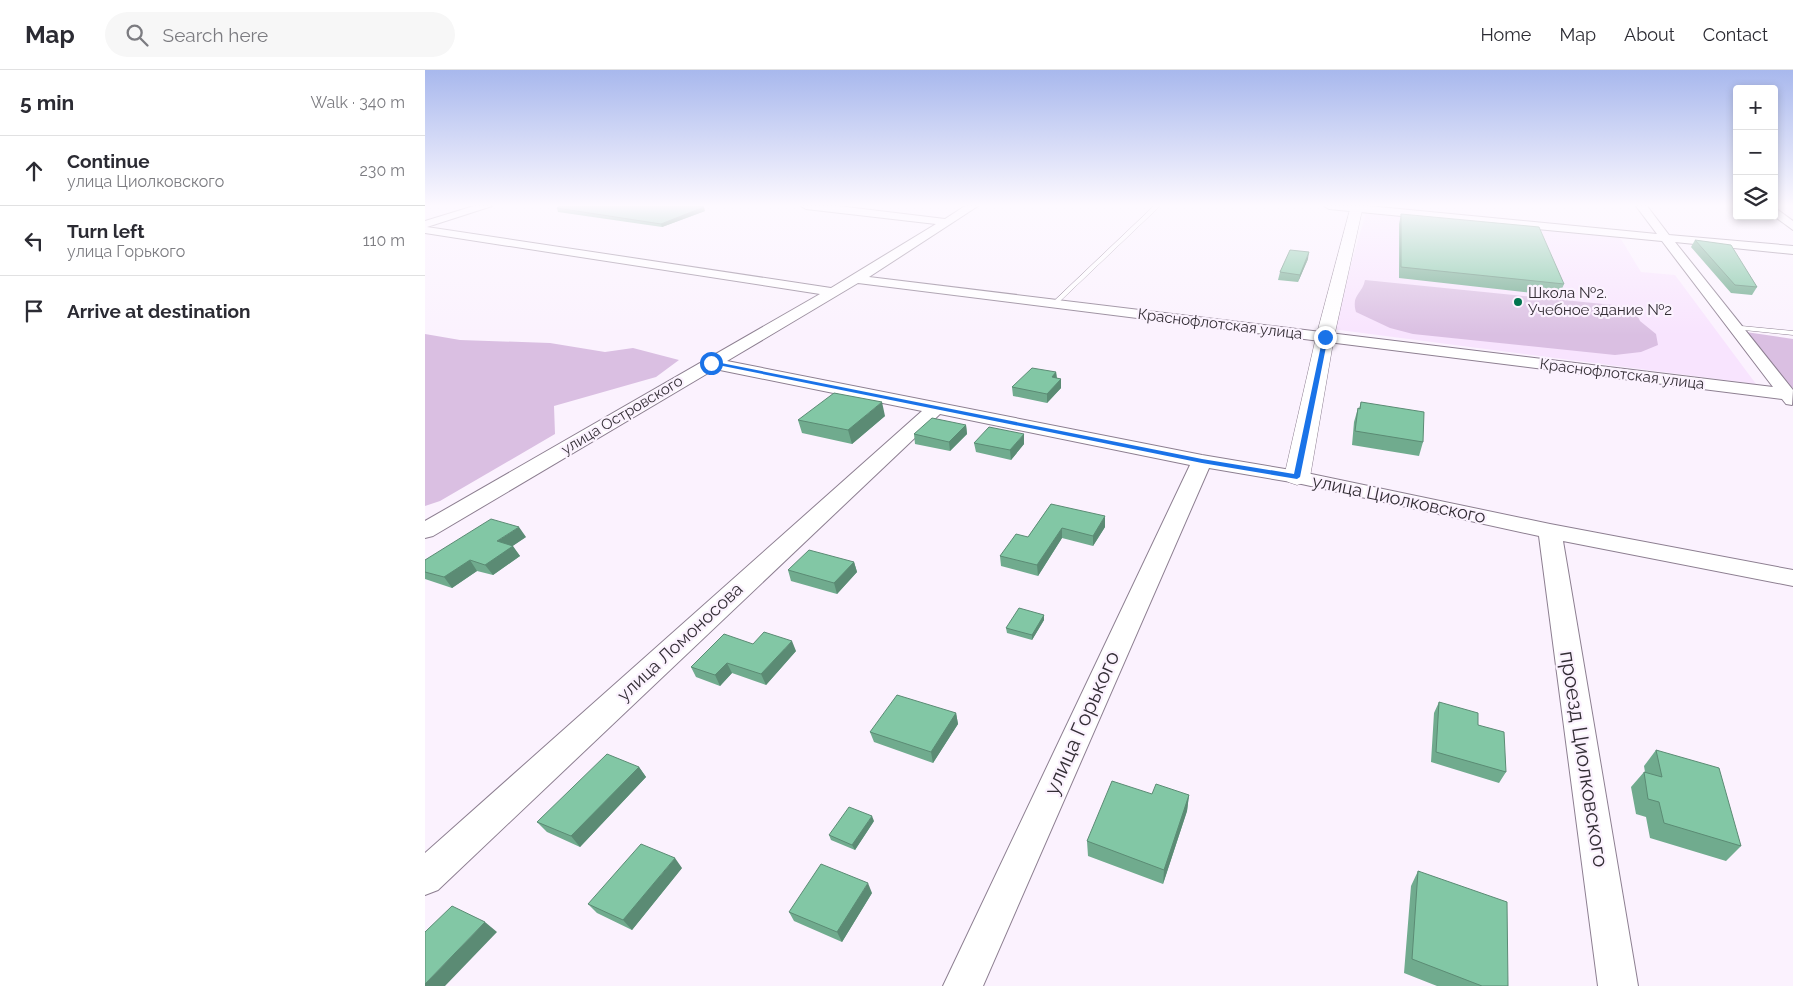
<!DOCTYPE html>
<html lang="en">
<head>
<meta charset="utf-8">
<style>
  :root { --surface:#fff; --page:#f7f7f7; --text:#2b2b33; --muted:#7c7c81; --line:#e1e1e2 }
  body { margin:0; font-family:Raleway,sans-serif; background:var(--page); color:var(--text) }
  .controls { position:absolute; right:15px; top:15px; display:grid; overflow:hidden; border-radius:5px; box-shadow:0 2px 8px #0003 }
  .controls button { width:45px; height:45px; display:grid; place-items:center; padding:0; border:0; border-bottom:1px solid var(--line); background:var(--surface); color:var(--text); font:25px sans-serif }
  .stop { position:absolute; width:15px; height:15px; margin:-11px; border:4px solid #1a73e8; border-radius:50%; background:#fff }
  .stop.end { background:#1a73e8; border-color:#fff; box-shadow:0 1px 5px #0008 }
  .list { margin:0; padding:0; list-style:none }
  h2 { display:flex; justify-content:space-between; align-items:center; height:65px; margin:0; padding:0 20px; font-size:21px }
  h2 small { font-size:16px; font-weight:400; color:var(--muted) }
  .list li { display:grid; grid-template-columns:32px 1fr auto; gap:15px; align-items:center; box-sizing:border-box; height:70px; padding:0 20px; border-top:1px solid var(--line) }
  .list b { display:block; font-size:19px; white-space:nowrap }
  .list p { margin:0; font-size:16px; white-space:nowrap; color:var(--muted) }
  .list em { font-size:16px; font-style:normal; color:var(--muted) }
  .icon { flex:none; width:28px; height:28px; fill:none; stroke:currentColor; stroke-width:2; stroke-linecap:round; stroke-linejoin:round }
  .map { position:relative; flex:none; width:1368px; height:916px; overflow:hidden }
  header { display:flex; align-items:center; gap:30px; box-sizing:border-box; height:70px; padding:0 25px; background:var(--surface); border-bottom:1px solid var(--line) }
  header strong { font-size:24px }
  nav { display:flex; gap:28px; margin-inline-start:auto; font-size:18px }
  .search { width:350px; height:45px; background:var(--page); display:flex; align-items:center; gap:12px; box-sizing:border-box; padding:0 18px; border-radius:28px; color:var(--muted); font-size:19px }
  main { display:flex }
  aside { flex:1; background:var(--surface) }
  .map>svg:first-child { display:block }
  .built { fill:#f8e4fe }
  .green { fill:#dabfe2 }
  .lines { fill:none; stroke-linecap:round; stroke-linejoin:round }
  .lane-casing { stroke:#8d7f91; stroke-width:1 }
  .street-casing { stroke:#8d7f91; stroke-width:2 }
  .secondary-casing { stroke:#8d7f91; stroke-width:1 }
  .lane { fill:#fff; fill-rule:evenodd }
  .street { fill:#fff; fill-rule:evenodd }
  .secondary { fill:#fff; fill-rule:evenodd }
  .wall { fill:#70ab8e }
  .shaded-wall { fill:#5b8b74 }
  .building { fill:#82c7a5; stroke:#5b8b74 }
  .route { fill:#1a73e8 }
  .poi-dot { fill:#01744e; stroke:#fbf2fe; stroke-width:2 }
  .labels { text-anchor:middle; stroke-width:4.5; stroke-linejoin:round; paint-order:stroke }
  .far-poi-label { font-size:15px; fill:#342e36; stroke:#fbf2fe; text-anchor:start }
  .far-street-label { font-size:15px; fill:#342e36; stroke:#fbf2fe }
  .street-label { font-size:18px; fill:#342e36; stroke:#fbf2fe }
  .near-street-label { font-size:21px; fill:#342e36; stroke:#fbf2fe }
</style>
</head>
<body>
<header>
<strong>Map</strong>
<div class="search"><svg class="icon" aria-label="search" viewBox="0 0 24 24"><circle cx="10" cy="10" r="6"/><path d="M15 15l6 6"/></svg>Search here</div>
<nav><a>Home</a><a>Map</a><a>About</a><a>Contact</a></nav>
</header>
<main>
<aside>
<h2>5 min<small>Walk · 340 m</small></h2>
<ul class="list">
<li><svg class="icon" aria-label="ahead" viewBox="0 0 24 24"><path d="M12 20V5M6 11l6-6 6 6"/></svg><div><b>Continue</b><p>улица Циолковского</p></div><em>230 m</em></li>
<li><svg class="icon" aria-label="left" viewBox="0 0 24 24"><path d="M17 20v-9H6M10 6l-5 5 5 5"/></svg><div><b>Turn left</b><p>улица Горького</p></div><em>110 m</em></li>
<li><svg class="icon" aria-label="arrive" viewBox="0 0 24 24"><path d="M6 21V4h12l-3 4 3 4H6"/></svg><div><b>Arrive at destination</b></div></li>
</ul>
</aside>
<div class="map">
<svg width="1368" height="916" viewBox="0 0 1368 916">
  <rect width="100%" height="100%" fill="#fbf2fe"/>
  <path class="built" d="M941 143 1194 166 1216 202 1250 205 1331 314 907 259Z"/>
  <path class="green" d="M940 210 1208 237 1215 251 1231 264 1233 275 1216 282 1190 285 988 264 965 258 931 242C926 224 937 225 940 210Z
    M1314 261 1368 269V318L1364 317Z
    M0 264 35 270 125 273 180 282 208 278 254 290 231 307 129 336 130 364 15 431 0 436Z"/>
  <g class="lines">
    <defs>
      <path id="lane" d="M729 136H735L631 235H627V233Z
        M1306 255 1368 261V265L1309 259H1306Z"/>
      <path id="street" d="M49 136H67L2 157 406 218 511 154 381 139 376 136H413L520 149 540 136H553L444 207 1348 317 1237 171 904 139 899 136H943L1232 164 1211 136H1222L1244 165 1368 176V184L1250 172 1368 320 1367 335 1361 334 1357 329 433 213 302 291 777 385 872 401 1125 454 1368 500V516L1138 471 1213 916H1173L1114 466 872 413 784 398 558 916H518L765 395 515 344 13 820 0 825V783L497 341 290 299 8 466 0 468V451L395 224 0 163V151Z
        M1349 137 1368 151V160L1349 146Z"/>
      <path id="secondary" d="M926 136H938L909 267 885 407 881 412 872 415 863 412 859 407 891 267Z"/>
    </defs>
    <use href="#lane" class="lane-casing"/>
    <use href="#street" class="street-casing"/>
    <use href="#secondary" class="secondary-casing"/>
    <use href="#lane" class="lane"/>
    <use href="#street" class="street"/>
    <use href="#secondary" class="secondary"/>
  </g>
  <path class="wall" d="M132 138 280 141 237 157 133 142Z
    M976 144 1139 214 1134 226 974 208V154Z
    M1270 170 1332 217 1327 225 1306 223 1266 177Z
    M883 189 873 212 853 210 855 202Z
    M631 302 632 308 636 309V318L622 333 588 326 587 317Z
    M936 332 998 372 994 386 927 375 929 352 933 338 934 339Z
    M460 346 427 374 377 363 373 350Z
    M541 355 542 364 525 381 490 374 489 364Z
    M549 373 599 374 586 390 551 382Z
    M626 434 680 457 668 476 637 468 613 506 576 496 575 486 603 467Z
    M101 467 87 476 95 486 68 505 52 501 27 518 0 509V490Z
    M429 492 432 502 412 524 366 511 363 500Z
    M619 545V550L607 570 582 563 581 558Z
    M328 574 371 581 341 615 307 603 295 616 271 607 266 597Z
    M1014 632 1081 702 1074 713 1006 692 1009 643Z
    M531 643 533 654 508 693 449 672 445 662Z
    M1231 680 1316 776 1301 791 1225 768 1221 747 1211 744 1206 717 1219 702H1220L1219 696Z
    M214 697 221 707 155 777 122 762 112 752Z
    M727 724 764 725 762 741 738 814 663 786 662 771Z
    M449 751 430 780 406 770 404 765Z
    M257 798 207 860 172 843 163 834Z
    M993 801 1083 916H1012L979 903 986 816Z
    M447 823 417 872 369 851 364 842Z"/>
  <path class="shaded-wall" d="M279 137 280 141 237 157 236 154Z
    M884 182 883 189 873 212 875 205Z
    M631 302 632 311 627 307Z
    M636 309V318L622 333V324Z
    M457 332 460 346 427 374 423 360Z
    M541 355 542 364 525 381 524 372Z
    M599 364V374L586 390 585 380Z
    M680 446V457L668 476V466Z
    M94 457 101 467 79 482 72 471Z
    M637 458V468L613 506 612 495Z
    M88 476 95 486 68 505 60 495Z
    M45 490 52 501 27 518 19 507Z
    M429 492 432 502 412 524 409 513Z
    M619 545V550L607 570V565Z
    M367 571 371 581 341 615 336 604Z
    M302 593 307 603 295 616 290 605Z
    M531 643 533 654 508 693 506 682Z
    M214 697 221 707 155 777 146 766Z
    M764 725 762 741 738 814 739 800Z
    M447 746 449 751 430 780 427 775Z
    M250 788 257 798 207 860 198 850Z
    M443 813 447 823 417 872 412 862Z
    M60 852 72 862 20 916H0V914Z"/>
  <path class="building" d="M136 136H273L279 137 236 154 132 138Z
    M976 144 1114 157 1139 214 976 197Z
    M1270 170 1306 175 1332 217 1310 215Z
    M865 180 884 182 875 205 855 202Z
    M607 298 631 302 627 307 636 309 622 324 587 317Z
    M409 323 457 332 423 360 373 350Z
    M936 332 999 342 998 372 930 361 933 338 935 339Z
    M507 348 541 355 524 372 489 364Z
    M564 357 599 364 585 380 549 373Z
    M626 434 680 446 668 466 637 458 612 495 575 486 591 464 603 467Z
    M66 449 94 457 72 471 88 476 60 495 45 490 19 507 0 502V490Z
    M384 480 429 492 409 513 363 500Z
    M594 538 619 545 607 565 581 558Z
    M339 562 367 571 336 604 302 593 290 605 266 597 299 564 328 574Z
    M472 625 531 643 506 682 445 662Z
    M1014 632 1053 643V655L1079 662 1081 702 1011 682Z
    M1231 680 1294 698 1316 776 1239 753 1234 732 1223 729 1219 702 1237 707Z
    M182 684 214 697 146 766 112 752Z
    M687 711 727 724 731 714 764 725 739 800 662 771Z
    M424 737 447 746 427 775 404 765Z
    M216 774 250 788 198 850 163 834Z
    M396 794 443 813 412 862 364 842Z
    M993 801 1082 832 1083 916H1057L987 889Z
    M27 836 60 852 0 914V862Z"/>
  <linearGradient id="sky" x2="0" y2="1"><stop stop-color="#a8b8ed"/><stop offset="0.51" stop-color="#fdf9ff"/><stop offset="1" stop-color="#fdf9ff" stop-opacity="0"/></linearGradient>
  <rect width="1368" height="265" fill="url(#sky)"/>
  <path class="route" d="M898 266 903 267 875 407 872 409 777 393 283 293 286 291 777 389 869 404Z"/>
  <circle class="poi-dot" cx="1093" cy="232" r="5"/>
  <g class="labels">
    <g class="far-poi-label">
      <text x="1103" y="228">Школа №2.<tspan x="1103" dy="17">Учебное здание №2</tspan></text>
    </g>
    <g class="far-street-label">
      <text transform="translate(795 254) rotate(7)" y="5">Краснофлотская улица</text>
      <text transform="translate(1197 304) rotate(7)" y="5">Краснофлотская улица</text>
      <text transform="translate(197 345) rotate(-31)" y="5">улица Островского</text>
    </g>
    <g class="street-label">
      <text transform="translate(974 429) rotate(12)" y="6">улица Циолковского</text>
      <text transform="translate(255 572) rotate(-43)" y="6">улица Ломоносова</text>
    </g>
    <g class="near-street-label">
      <text transform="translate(657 653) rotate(-66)" y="7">улица Горького</text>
      <text transform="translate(1159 689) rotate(81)" y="7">проезд Циолковского</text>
    </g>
  </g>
</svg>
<div class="controls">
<button>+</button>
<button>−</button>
<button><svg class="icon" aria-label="layers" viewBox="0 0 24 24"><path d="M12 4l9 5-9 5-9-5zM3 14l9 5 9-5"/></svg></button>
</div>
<div class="stop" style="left:286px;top:293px"></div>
<div class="stop end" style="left:900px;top:267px"></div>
</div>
</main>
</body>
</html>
